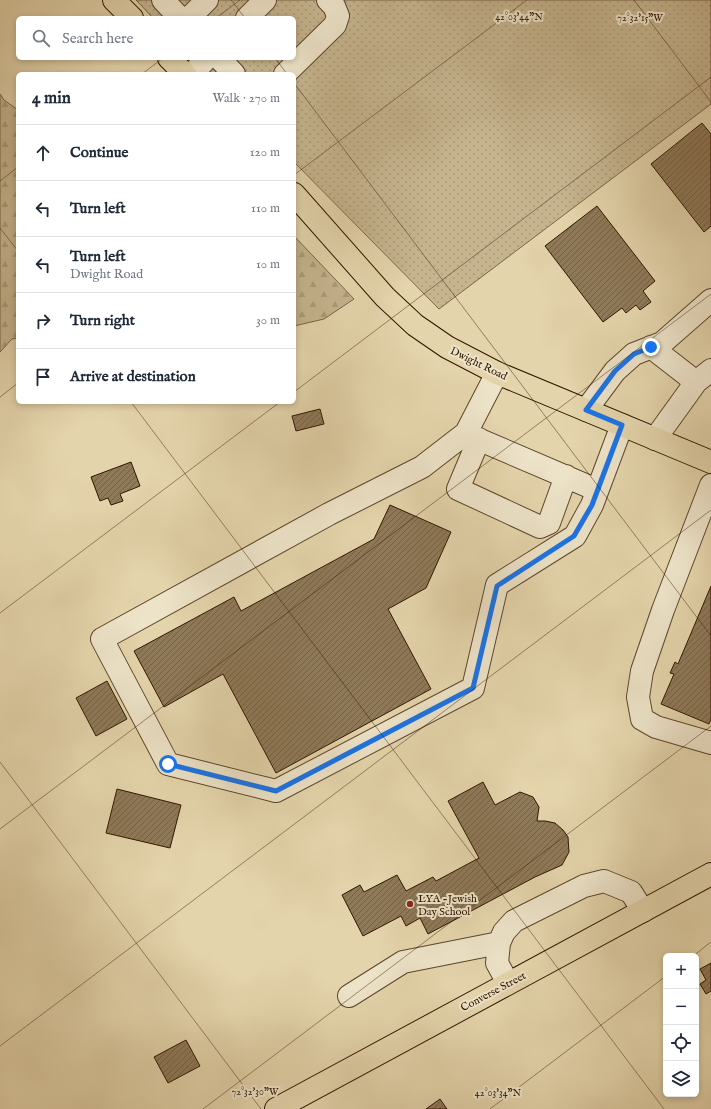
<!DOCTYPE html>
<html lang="en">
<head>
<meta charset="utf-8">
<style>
  :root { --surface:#fff; --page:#f6f6f7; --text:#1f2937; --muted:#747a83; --line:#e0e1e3 }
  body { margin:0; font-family:"IM FELL English",serif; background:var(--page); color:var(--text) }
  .controls { position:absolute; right:12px; bottom:12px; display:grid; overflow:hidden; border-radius:6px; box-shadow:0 2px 6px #0003 }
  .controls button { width:36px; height:36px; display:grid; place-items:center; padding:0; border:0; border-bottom:1px solid var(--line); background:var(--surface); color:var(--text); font:20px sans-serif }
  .stop { position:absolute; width:12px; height:12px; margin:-9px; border:3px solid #1a73e8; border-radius:50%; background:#fff }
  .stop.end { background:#1a73e8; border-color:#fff; box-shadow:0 1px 4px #0008 }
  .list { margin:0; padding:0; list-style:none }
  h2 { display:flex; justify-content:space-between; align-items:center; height:52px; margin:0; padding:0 16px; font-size:17px }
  h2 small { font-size:13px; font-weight:400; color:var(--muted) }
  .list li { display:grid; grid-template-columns:26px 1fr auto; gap:12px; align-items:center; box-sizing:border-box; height:56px; padding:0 16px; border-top:1px solid var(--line) }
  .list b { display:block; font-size:15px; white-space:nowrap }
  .list p { margin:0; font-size:13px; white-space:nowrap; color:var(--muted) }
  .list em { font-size:13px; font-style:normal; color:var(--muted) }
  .icon { flex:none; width:22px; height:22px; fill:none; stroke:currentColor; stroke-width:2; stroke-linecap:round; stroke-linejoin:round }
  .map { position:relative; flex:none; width:711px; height:1109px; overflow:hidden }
  .search { position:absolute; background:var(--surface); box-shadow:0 2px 6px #0003; left:16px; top:16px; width:280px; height:44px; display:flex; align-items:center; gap:10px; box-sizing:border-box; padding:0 14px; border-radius:6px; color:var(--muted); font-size:15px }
  .panel { position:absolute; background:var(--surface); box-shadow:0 2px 6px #0003; left:16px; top:72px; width:280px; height:332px; border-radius:6px }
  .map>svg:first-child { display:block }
  .grass { fill:url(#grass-dots); stroke:#7a6547 }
  .forest { fill:url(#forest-firs); stroke:#7a6547 }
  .building { fill:url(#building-hatch); stroke:#301600 }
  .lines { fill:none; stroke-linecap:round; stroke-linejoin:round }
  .minor-casing { stroke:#5d462b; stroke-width:24 }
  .major-casing { stroke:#301600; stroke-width:24 }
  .minor { stroke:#ede3c8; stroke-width:22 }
  .major { stroke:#e4d4ab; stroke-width:22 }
  .route { stroke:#1a73e8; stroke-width:5 }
  .ticks { fill:none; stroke:#301600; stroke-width:1; stroke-opacity:0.45 }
  .poi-dot { fill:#8f2418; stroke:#ede3c8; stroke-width:1.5 }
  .labels { text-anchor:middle; stroke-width:4; stroke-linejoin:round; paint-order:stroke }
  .street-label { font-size:11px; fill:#301600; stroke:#ede3c8 }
  .poi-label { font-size:11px; fill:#301600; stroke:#ede3c8; text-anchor:start }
  .ticks-label { font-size:10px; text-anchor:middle; fill:#301600; stroke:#ede3c8; stroke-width:4; stroke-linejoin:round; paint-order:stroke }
</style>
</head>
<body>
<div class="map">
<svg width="711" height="1109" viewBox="0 0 711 1109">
  <defs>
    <pattern id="grass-dots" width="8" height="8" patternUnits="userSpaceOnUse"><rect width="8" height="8" fill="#c5b48e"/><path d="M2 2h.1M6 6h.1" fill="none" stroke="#aa9a79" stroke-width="1.8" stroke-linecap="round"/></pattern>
    <pattern id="forest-firs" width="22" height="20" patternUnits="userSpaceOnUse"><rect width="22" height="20" fill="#c5b48e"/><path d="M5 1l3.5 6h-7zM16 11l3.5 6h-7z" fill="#aa9a79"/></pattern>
    <pattern id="building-hatch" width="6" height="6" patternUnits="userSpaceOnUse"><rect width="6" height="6" fill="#8e7959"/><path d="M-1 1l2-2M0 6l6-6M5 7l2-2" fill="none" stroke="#746247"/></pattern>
  </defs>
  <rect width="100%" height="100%" fill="#e4d4ab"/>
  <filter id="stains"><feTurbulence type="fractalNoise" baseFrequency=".005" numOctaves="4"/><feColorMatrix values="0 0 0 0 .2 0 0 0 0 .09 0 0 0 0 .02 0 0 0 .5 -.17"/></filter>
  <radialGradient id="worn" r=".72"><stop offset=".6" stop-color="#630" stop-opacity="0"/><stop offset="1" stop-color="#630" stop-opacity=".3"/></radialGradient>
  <path class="grass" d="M136 0H711V104L439 309 294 162V74H208L192 58H294V18H153Z"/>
  <path class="forest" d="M0 94 4 100 18 110V338L12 339 0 352Z
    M294 236 354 299 324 319 294 326Z"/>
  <path class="building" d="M702 123 711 134V226L704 232 651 164Z
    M597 206 655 281 643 291 651 302 640 310 636 305 626 313 622 308 603 322 545 246Z
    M320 409 324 424 296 431 292 416Z
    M131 462 140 486 120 494 123 501 111 505 108 498 100 501 91 477Z
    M390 505 451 532 426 588 388 609 431 689 276 773 223 674 164 707 134 651 234 597 241 611 374 539Z
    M711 586V719L709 724 661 704 674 674 670 673 675 662 678 664Z
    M107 681 127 719 96 736 76 698Z
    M483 782 495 805 520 792 533 797 539 807 537 821H545L555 823 563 830 568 837 569 852 562 865 535 877 428 934 420 918 406 926 401 916 363 936 342 895 360 885 364 892 397 875 406 891 433 877 436 881 479 858 448 801Z
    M117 789 181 805 170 848 106 833Z
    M711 963V991L706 994 700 984 706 980 700 969Z
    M186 1040 200 1066 168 1083 154 1057Z
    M440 1099 447 1109H426Z"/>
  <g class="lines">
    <defs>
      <path id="minor" d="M163 0 180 18
        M189 18 207 0
        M247 18 265 0
        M219 58 234 74
        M192 74 207 58
        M285 74 335 25 338 16 334 6 328 0
        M651 347 696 382
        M497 373 466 433 422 467 329 514 102 639 168 764 276 791 473 688 497 585 575 536 592 505 622 425
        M586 410 615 371 634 354 662 343 711 300
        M466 434 597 490
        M479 439 458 489 540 527 549 523 566 476
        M655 439 696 382 711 370
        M711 485 663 610 642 671 638 697 642 719 656 727 711 743
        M508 983 497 963 499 943 504 932 514 921 584 886 604 881 631 892 643 911
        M349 996 403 962 499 943"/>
      <path id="major" d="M114 0 132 18
        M169 58 185 74
        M294 194 385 297 415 325 447 347 497 373 711 462
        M276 1109 711 874"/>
    </defs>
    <use href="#minor" class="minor-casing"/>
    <use href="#major" class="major-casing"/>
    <use href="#minor" class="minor"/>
    <use href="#major" class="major"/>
  </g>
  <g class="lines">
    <path class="route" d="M168 764 276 791 473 688 497 586 574 536 592 505 622 425 586 410 615 371 634 354 651 347"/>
  </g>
  <path class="ticks" d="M231 0 245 18M634 0 711 102M216 18 240 0M275 58 287 74M142 74 163 58M294 83 711 636M294 175 527 0M0 181 18 167M0 228 18 251M294 392 711 77M0 397 18 383M131 402 664 1109M0 613 280 402M0 762 261 1109M0 829 711 294M693 956 711 942M0 1046 711 510M203 1109 711 726M490 1109 666 976"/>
  <circle class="poi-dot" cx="410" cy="904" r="4"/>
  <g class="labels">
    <g class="street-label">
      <text transform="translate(479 363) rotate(26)" y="4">Dwight Road</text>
      <text transform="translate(493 991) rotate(-28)" y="4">Converse Street</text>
    </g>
    <g class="poi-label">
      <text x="418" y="902">LYA -Jewish<tspan x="418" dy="13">Day School</tspan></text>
    </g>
  </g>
  <g class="ticks-label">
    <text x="519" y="20">42°03'44"N</text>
    <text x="640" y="21">72°32'15"W</text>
    <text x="255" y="1095">72°32'30"W</text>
    <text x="498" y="1096">42°03'34"N</text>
  </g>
  <rect width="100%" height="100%" filter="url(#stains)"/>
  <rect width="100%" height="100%" fill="url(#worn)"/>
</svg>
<div class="controls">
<button>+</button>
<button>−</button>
<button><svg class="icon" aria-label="locate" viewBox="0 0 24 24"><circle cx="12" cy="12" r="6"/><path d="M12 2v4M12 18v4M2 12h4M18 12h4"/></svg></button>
<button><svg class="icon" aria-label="layers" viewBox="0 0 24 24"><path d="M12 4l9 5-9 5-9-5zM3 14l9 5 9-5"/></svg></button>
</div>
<div class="stop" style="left:168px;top:764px"></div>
<div class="stop end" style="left:651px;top:347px"></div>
<div class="search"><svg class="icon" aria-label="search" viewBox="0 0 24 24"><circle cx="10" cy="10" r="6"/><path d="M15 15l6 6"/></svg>Search here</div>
<section class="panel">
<h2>4 min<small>Walk · 270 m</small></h2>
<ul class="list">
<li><svg class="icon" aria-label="ahead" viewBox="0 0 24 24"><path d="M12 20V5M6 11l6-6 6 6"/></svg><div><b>Continue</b></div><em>120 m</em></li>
<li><svg class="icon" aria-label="left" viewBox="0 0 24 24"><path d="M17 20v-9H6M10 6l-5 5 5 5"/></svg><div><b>Turn left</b></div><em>110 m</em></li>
<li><svg class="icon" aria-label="left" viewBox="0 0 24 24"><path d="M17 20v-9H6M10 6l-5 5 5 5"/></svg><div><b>Turn left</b><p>Dwight Road</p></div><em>10 m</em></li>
<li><svg class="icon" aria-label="right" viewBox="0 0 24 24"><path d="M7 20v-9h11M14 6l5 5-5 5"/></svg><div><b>Turn right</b></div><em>30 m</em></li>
<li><svg class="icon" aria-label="arrive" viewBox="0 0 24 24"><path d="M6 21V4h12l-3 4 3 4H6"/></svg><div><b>Arrive at destination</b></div></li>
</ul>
</section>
</div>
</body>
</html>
